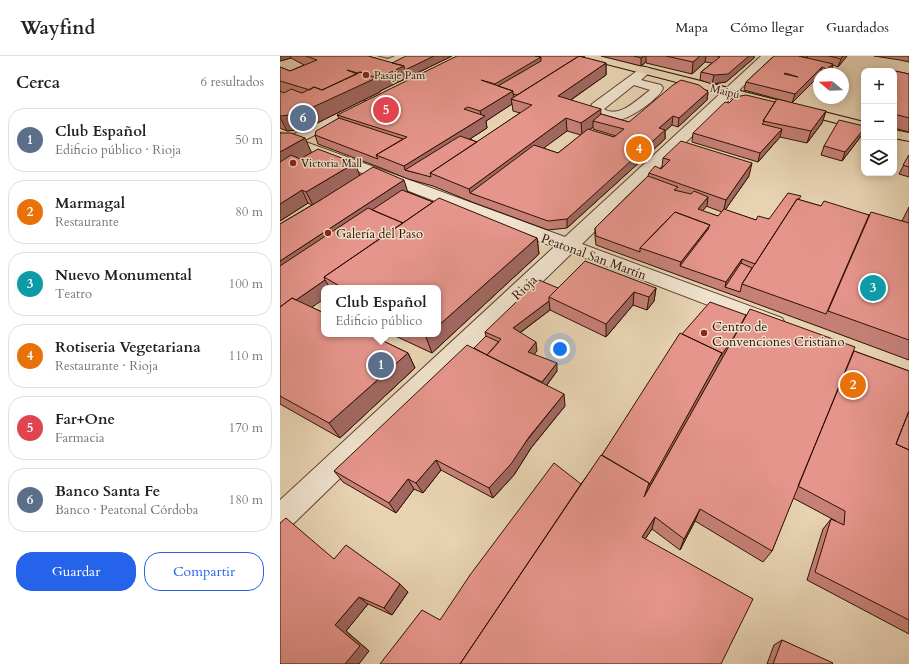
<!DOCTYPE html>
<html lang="es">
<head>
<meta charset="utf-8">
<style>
  :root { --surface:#fff; --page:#f6f6f6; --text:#222; --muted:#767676; --line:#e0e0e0; --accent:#2563eb }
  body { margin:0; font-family:Cardo,serif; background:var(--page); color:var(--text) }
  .controls { position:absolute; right:12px; top:12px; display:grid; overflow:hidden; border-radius:8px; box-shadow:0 2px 10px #0003 }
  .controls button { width:36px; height:36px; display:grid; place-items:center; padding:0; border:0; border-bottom:1px solid var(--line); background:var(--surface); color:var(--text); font:20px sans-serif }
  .compass { position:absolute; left:533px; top:12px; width:36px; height:36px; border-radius:50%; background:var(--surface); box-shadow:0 2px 10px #0003; rotate:289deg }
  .you { position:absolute; left:280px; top:293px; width:14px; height:14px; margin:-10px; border:3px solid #fff; border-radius:50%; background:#1a73e8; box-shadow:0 0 0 6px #1a73e833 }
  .badge { display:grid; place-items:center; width:26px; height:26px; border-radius:50%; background:var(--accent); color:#fff; font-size:13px; font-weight:700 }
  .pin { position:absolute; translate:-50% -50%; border:2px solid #fff; box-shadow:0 1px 4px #0006 }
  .popup { position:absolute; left:41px; top:229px; width:120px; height:52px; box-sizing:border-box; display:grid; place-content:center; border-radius:8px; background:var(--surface); filter:drop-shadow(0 1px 3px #0005); font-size:13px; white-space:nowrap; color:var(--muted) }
  .popup b { font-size:15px; color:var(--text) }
  .popup::after { content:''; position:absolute; left:50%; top:100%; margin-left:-8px; border:8px solid transparent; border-top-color:var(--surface) }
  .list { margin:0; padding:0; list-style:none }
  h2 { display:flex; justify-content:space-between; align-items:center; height:52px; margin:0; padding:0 16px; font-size:17px }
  h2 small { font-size:13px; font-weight:400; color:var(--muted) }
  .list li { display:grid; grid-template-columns:26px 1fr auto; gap:12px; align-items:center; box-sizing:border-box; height:64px; margin:0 8px 8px; padding:0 8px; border:1px solid var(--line); border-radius:16px }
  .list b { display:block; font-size:15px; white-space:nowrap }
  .list p { margin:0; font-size:13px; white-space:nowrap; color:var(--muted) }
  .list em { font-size:13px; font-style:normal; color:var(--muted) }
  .actions { display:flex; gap:8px; padding:12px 16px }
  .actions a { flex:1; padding:9px 0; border:1px solid var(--accent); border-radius:16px; text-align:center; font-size:14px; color:var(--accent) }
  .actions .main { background:var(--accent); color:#fff }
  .icon { flex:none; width:22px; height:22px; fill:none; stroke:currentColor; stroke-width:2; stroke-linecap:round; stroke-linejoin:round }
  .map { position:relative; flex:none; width:629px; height:608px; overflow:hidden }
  header { display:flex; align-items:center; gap:24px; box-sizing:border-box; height:56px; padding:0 20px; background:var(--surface); border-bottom:1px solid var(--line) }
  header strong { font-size:19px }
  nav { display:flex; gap:22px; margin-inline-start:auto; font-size:14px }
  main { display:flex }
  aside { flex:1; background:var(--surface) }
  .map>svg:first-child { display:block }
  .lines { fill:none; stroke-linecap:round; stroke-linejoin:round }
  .minor-casing { stroke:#5d422e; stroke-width:2 }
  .major-casing { stroke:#2f1101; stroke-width:2 }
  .minor { fill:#f0e2ce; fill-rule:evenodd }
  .major { fill:#e8d3b3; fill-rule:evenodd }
  .wall { fill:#c68078; stroke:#2f1101; fill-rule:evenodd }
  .shaded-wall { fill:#a16862; stroke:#2f1101 }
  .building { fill:#e6958c; stroke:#2f1101; fill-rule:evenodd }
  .poi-dot { fill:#8f2418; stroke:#f0e2ce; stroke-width:1.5 }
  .labels { text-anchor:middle; stroke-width:3; stroke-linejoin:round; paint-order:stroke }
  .far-poi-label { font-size:11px; fill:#2f1101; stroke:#f0e2ce; text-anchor:start }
  .far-street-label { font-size:11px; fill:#2f1101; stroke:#f0e2ce }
  .poi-label { font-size:13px; fill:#2f1101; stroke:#f0e2ce; text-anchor:start }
  .street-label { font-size:13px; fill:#2f1101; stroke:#f0e2ce }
</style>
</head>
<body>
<header>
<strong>Wayfind</strong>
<nav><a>Mapa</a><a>Cómo llegar</a><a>Guardados</a></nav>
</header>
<main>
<aside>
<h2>Cerca<small>6 resultados</small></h2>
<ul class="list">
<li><span class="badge" style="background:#5c6f8a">1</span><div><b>Club Español</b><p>Edificio público · Rioja</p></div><em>50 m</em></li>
<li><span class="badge" style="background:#e8710a">2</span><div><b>Marmagal</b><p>Restaurante</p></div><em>80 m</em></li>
<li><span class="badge" style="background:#0f9aa8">3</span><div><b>Nuevo Monumental</b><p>Teatro</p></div><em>100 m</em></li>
<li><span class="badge" style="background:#e8710a">4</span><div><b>Rotiseria Vegetariana</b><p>Restaurante · Rioja</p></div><em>110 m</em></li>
<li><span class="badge" style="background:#e0444e">5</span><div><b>Far+One</b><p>Farmacia</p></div><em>170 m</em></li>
<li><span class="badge" style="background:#5c6f8a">6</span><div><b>Banco Santa Fe</b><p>Banco · Peatonal Córdoba</p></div><em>180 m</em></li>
</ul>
<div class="actions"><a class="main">Guardar</a><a>Compartir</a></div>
</aside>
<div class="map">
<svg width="629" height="608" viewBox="0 0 629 608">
  <rect width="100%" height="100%" fill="#e8d3b3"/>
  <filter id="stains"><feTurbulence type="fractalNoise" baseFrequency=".005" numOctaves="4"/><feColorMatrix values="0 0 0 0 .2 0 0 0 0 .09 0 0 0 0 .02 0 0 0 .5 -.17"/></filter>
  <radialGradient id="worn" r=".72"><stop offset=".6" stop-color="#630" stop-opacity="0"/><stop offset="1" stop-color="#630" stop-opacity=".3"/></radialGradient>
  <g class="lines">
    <defs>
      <path id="minor" d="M77 0H96L108 3 115 0H130L128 2 109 11 79 2Z
        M481 0H494L302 188 502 262 505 267 502 272 495 275 488 272 292 197 10 471 0 475V444L274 191 12 90 3 93H0V77L10 80 80 45H90L92 48 90 51 23 85 285 181Z
        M365 11 369 12 371 15 361 24 381 29 383 32C381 38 376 41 371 46 356 58 326 78 310 55L312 48 361 12ZM354 29 370 34C358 43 339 63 324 53Z"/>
      <path id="major" d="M301 0H321L584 66V74L303 2Z
        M614 74 629 77V85L614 82Z"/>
    </defs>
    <use href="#minor" class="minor-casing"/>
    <use href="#major" class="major-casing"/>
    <use href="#minor" class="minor"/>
    <use href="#major" class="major"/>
  </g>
  <path class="wall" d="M0 0H88L112 7 172 0 100 35V36L25 73 7 75 0 72V11L10 15 24 9 11 2 0 5Z
    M321 0H474V2L446 26 432 28 420 24 421 16 432 7 425 6 412 18 366 7V6L361 10Z
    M494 0H567L558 11 553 9 551 16 548 18H539L512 47 464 34 466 26Z
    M594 0H629V6L620 4Z
    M305 2 326 7V19L291 44 321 58 349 66 428 36 427 44 398 71 392 69 385 75V83L287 172 268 174 192 146 153 130 128 123 101 112 38 88 35 79 59 62 57 59ZM232 48 233 55 240 57 197 86 190 83 207 72 206 65ZM313 71V73L336 80 334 81 309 74ZM287 75 301 79 278 97 263 92Z
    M614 15 629 18V76L614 72Z
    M495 46 546 55 542 67 527 87 500 81 478 106 412 86 413 77 449 47Z
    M584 70V75L582 79 562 105 541 99 544 90Z
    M0 77 32 97 80 119 128 136 153 146 257 182 259 198 152 297 111 278H158V232H44L31 251 128 297 135 312 60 382 0 348V168L32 149 28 147 0 165Z
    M629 99V121L619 118Z
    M383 102 469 120 445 154 476 164 489 163 520 144 541 150 622 165 629 151V304L540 271 316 189 315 181V172L368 120 369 117 381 113 382 112ZM426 150 442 156 438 160 422 155Z
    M278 232H376L374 245 367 254 353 249 326 281 270 254 240 277 257 295 254 298 277 315 267 329 285 350 251 392 234 419 213 442 161 414 143 437 134 433 116 457 63 426 54 415 194 292 206 280 205 276Z
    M466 259 574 295 629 315V578L527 524 543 473 551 463 556 466V465L513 442 492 495 483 506 415 465 400 494 372 473 365 483 160 564 301 428 322 399 402 278Z
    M54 503 120 528 128 536 112 559 88 548 66 575 89 595 0 608Z
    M502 584 552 608H487L494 589Z"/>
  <path class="shaded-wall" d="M0 0H10L11 2 0 5Z
    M154 0H172L100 35V36L25 73 7 75 0 61V60L124 10Z
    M248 0H265L262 13 215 32V28Z
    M364 0H366V6L361 10V2Z
    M420 0H426L425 6 412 18 413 6Z
    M469 0H474V2L446 26 432 28 434 19Z
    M563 0H567L558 11 561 3Z
    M326 7V19L279 52 278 40Z
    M553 8 551 16 548 18H545L547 13Z
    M542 11 540 18H539V20L512 47 515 38Z
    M233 35 234 44 231 43 232 48 206 65 207 72 137 117 125 114 124 110 202 62 200 55Z
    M428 36 427 44 398 71 399 62Z
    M321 53 320 65H313V71L302 79 301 67Z
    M546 55 542 67 527 87 531 75Z
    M393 60 392 69 385 75V83L287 172V163L379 72Z
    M286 62 287 75 199 140 190 137 189 133Z
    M502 73 500 81 478 106 480 97Z
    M584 73V75L582 79 562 105 565 96Z
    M25 82 34 102 0 123V96Z
    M75 107 80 120 33 149 26 136Z
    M472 107 469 120 443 157 446 144Z
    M124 124 129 140 0 228V205Z
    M22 134 28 147 0 165V148Z
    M428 141 427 150 416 162 418 153Z
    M430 169 427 182 400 210 401 206Z
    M257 182 259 198 152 297 146 281 149 278H158V270Z
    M462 203 460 212 445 231 446 226Z
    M45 224 50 232H44V243L0 273V255Z
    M376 232 374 245 367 254 369 241Z
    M354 236 353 249 326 281V268Z
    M269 245 270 254 234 281 233 272Z
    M467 260 364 441 369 427 442 297Z
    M256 286 257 295 249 304 248 296Z
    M128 297 135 312 60 382 49 367Z
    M277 307V315L261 337 260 329Z
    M284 338 285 350 251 392 234 419 213 442 209 432Z
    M156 404 161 414 143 437 136 427Z
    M128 423 134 433 116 457 109 447Z
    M420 453 415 465 400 494 404 483Z
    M375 461 372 473 359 492 362 481Z
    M120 528 128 536 112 559 104 552Z
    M79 541 88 548 66 575 89 595 79 608H65L55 569Z"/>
  <path class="building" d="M26 0H88L124 10 96 23V22L80 16 78 17 67 14 77 18 42 34 34 31 30 34 0 25V11L10 15 37 4Z
    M126 0H154L125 14 124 10 112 7Z
    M177 0H255L261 1 215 28 201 24 233 35 200 55 188 51 184 53 205 60 124 110 96 99 127 81 57 59Z
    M255 0H305L303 1 299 0 237 39 233 38V35L218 30 261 5V1Z
    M299 0 326 7 278 40 321 53 301 67 286 62 189 133 150 117 252 49 231 43Z
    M354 0H364L361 2Z
    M386 0H420L413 6Z
    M437 0H469L448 18 434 19 421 16 440 1Z
    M494 0H519L553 8 547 13 542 11 515 38 466 26ZM505 17 518 21 504 18Z
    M519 0H526L528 1 527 2Z
    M549 0H563L561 3Z
    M611 14 629 18V62L614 58V15H610Z
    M80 16 96 22 18 58 0 60V35L4 37 11 33 22 37 34 31 42 34Z
    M401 24 419 29 428 36 399 62 393 60 379 72 385 74 287 163 268 165 190 137 254 89 278 97 308 73 334 81 344 73 313 65 321 58 349 66 393 29Z
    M466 39 495 46 483 65H485L482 68 502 73 480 97 413 77 445 46 449 47 455 41Z
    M497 43 546 55 531 75 483 65Z
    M59 62 123 83 96 99 98 103 35 79 36 75Z
    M559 64 584 70V73L565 96 544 90Z
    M0 77H11L25 82 0 96Z
    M180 80 197 86 150 117 151 121 125 114Z
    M401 85 472 107 446 144 369 117 375 110 381 113 390 104 383 102Z
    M38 93 75 107 26 136 22 134 0 148V106L11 99 20 103Z
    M629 99V111L623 109Z
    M93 111 124 124 0 205V168L39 145Z
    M368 120 398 131 394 134 411 138 414 135 428 141 418 153 438 160 444 153 476 164 478 160 489 163 508 137 521 140 519 143H517L475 208 462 203 446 226 400 210 429 172H428L430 169 395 156 360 192V196L316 180 315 172Z
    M122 134 153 146 123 167 92 154Z
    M159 142 257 182 158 270V232H63L44 221Z
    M517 143 541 150 544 145 589 159 546 258 462 228Z
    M88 152 123 167 44 221 45 224 16 244 12 242 0 251V210Z
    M395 156 430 169 401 206 360 192Z
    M591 156 629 167V284L548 255Z
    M305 205 376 232 369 241 354 236 326 268 269 241Z
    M461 207 472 212 462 228 460 236 445 231Z
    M259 224 278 232 269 241V245L233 272 256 286 248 296 277 307 262 326 207 299 221 283 205 276Z
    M12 242 44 257V278H89L128 297 49 367 0 340V251Z
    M430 246 466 259 455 279 440 301 442 297 402 278Z
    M470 253 575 291 492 495 420 453 404 483 375 461 362 481 473 543 441 608H180L321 399 369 427 364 441Z
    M400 277 442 297 369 429V427L322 399Z
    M139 278H149L146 281Z
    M206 280 219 286 207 299 194 292Z
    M187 289 284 338 249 381 231 408 209 432 156 404 136 427 128 423 109 447 54 415Z
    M574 295 629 315V355L616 388 629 394V564L535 516 551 463 564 469 565 455 518 430Z
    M629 355V394L616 388Z
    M274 407 301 428 180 608H100L142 554 160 564 190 519Z
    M6 462 54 503 66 489 120 528 104 552 79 541 55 569 80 590 65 608H0V467Z
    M502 584 553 607 552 608H493Z"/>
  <g class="poi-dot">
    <circle cx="86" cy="19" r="4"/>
    <circle cx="13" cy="107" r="4"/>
    <circle cx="48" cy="177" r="4"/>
    <circle cx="424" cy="277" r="4"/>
  </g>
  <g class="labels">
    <g class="far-poi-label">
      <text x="94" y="23">Pasaje Pam</text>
      <text x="21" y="111">Victoria Mall</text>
    </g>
    <g class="far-street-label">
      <text transform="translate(445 35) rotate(14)" y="4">Maipú</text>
    </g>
    <g class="poi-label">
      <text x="56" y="182">Galería del Paso</text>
      <text x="432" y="275">Centro de<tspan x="432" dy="15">Convenciones Cristiano</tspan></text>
    </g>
    <g class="street-label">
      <text transform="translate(314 200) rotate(20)" y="5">Peatonal San Martín</text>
      <text transform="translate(244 231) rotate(-44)" y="5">Rioja</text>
    </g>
  </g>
  <rect width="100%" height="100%" filter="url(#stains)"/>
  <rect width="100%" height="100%" fill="url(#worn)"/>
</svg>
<div class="controls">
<button>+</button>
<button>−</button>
<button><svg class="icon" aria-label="layers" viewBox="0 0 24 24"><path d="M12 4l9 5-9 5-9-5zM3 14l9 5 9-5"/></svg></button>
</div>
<svg class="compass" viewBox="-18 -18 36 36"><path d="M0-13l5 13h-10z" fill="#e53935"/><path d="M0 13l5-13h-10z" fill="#767676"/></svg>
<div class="you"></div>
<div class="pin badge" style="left:101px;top:309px;background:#5c6f8a">1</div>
<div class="popup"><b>Club Español</b>Edificio público</div>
<div class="pin badge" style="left:573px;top:329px;background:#e8710a">2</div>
<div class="pin badge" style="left:593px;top:232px;background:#0f9aa8">3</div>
<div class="pin badge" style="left:359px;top:93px;background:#e8710a">4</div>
<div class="pin badge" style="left:106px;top:54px;background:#e0444e">5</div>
<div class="pin badge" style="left:23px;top:62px;background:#5c6f8a">6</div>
</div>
</main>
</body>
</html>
